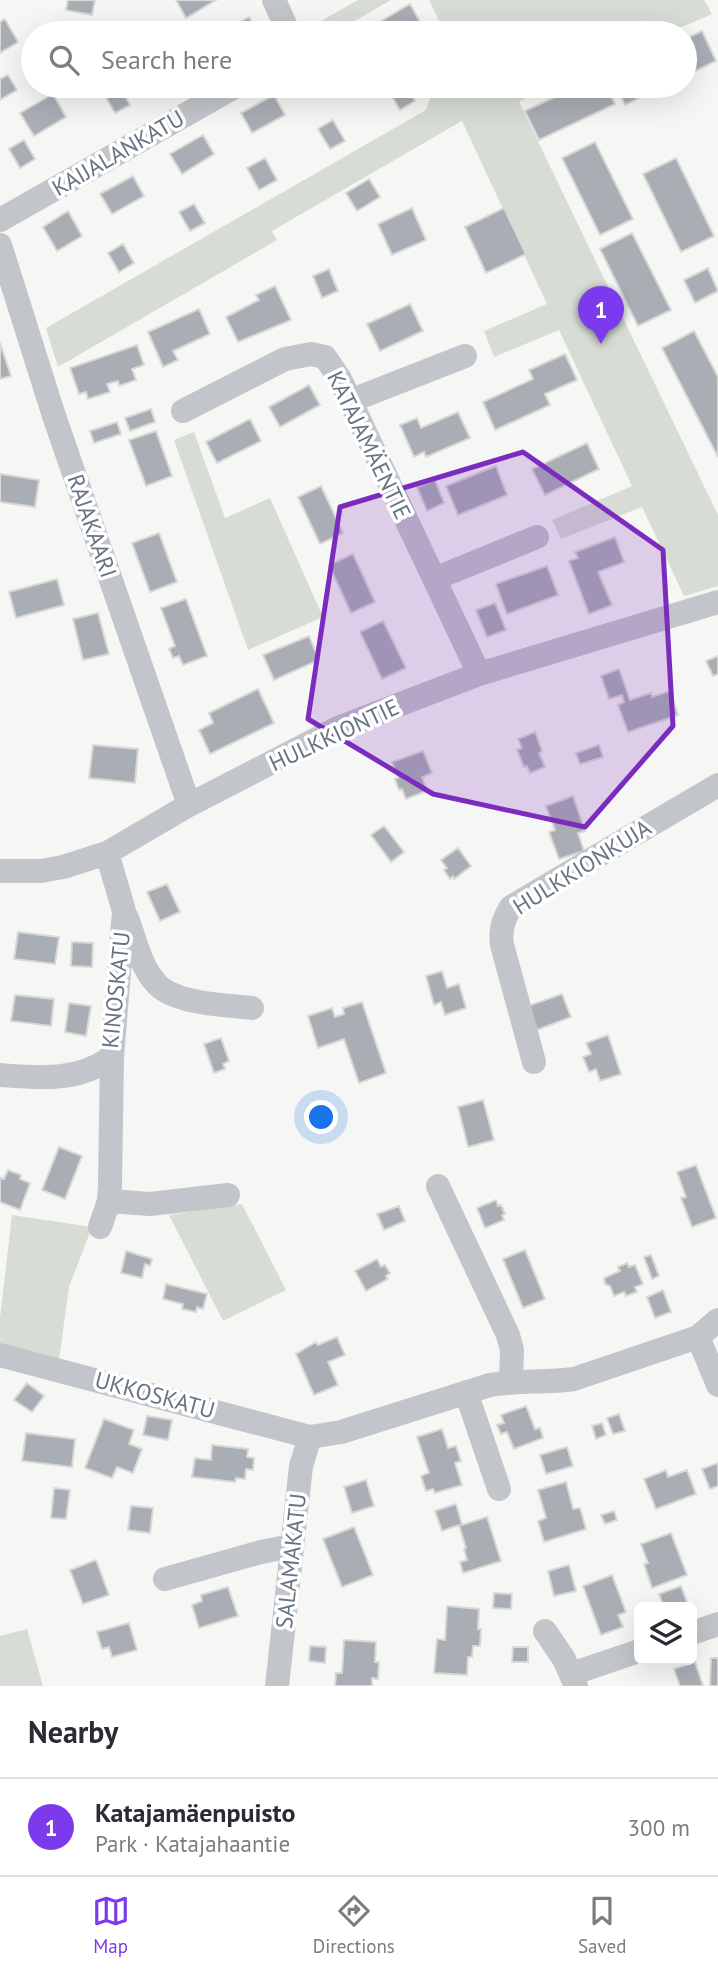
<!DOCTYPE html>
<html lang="en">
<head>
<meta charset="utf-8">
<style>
  :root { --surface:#fff; --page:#f2f2f3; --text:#2b2b33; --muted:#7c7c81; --line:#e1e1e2; --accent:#7c3aed }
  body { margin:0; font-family:"PT Sans",sans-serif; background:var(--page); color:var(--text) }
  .controls { position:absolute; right:21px; bottom:21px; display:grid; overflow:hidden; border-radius:10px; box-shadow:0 7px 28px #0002 }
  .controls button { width:63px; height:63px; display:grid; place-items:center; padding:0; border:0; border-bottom:2px solid var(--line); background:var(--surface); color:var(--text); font:35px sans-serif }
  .you { position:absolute; left:322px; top:1118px; width:24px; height:24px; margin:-18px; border:5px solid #fff; border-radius:50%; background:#1a73e8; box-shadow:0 0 0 10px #1a73e833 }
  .badge { display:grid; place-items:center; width:46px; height:46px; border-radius:50%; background:var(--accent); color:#fff; font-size:23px; font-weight:700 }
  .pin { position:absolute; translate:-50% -58px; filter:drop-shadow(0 2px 4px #0008) }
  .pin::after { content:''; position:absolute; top:37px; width:24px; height:21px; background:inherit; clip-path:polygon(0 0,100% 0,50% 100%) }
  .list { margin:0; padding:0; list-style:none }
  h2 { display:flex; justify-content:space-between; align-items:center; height:91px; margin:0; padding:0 28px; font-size:30px }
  h2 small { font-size:23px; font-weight:400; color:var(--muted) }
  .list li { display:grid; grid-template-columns:46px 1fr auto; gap:21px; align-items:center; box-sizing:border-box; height:98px; padding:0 28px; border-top:2px solid var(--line) }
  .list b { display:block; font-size:26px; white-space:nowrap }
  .list p { margin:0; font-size:23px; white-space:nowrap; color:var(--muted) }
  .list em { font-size:23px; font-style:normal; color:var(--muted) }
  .icon { flex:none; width:38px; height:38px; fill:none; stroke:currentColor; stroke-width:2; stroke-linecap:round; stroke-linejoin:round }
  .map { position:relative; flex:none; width:718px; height:1686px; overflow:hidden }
  .search { position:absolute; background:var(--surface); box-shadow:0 7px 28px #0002; left:21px; right:21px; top:21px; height:77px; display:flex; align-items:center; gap:18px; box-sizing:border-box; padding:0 24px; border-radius:38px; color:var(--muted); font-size:26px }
  .sheet { height:189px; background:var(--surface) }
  nav { display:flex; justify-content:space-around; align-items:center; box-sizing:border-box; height:98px; border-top:2px solid var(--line); background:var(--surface); font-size:19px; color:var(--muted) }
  nav a { display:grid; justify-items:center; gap:4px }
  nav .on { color:var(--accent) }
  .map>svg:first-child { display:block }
  .green { fill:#d7ddd5 }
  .building { fill:#a8aeb4; stroke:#d8d8d6; stroke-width:2 }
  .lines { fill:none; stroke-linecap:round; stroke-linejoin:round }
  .minor { stroke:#c2c5c9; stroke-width:24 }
  .marked { fill:#7b2cbf; fill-opacity:0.2; stroke:#7b2cbf; stroke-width:5; stroke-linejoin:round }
  .labels { text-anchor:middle; stroke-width:7; stroke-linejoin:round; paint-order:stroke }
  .street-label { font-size:23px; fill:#687482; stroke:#fff }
</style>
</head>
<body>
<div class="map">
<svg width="718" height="1686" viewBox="0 0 718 1686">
  <rect width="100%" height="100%" fill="#f6f6f4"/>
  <path class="green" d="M358 0H391L337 31 314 25Z
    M429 0H704L712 14 668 33H445Z
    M434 86H547L519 102 718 515V586L684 596 642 507 561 539 552 520 632 486 559 330 494 357 484 331 547 304 462 121 272 231 277 240 58 367 46 328 426 110Z
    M194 432 225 518 270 498 323 617 248 650 174 440Z
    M242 1204 286 1290 223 1321 169 1215Z
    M12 1215 92 1227 69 1287 59 1360 0 1343V1318Z
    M27 1629 43 1686H0V1636Z"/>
  <path class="building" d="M68 0H95L92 15 66 10Z
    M176 0H216L186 18Z
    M410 4 423 27 412 33H384L378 23Z
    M249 17 258 33H233L230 28Z
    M5 19 18 42 0 53V22Z
    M702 31 716 61 685 76V39Z
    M8 75 17 90 0 100V79Z
    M120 86 130 105 115 113 104 94Z
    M398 86H407L415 101 400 110 389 91Z
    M578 86H607L615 104 539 140 525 111Z
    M616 86H664L625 105Z
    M53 94 66 117 34 136 20 113Z
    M274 95 285 115 252 133 241 113Z
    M333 120 345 141 330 149 318 129Z
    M203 135 214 154 182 174 170 154Z
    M24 140 35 159 20 168 9 149Z
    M595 142 633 219 600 235 562 158Z
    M265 158 277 180 259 190 247 168Z
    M676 158 714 236 681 252 643 174Z
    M133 176 144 196 112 214 100 194Z
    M369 179 380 197 357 211 346 193Z
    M194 204 205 223 190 231 179 212Z
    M412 208 426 240 392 255 378 224Z
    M504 208 526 254 486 273 465 227Z
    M68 211 82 236 57 251 43 227Z
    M632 233 671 310 638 326 600 249Z
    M123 244 134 263 119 272 108 253Z
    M708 268 718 291 695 303 684 280Z
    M329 269 338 291 322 298 313 276Z
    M275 286 291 320 238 342 226 317 259 300 256 295Z
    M410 304 423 331 380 351 367 324Z
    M199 309 210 334 173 351 178 360 163 367 148 332Z
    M694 331 718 377V457L662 348Z
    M0 343 11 376 0 379Z
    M137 345 144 365 132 369 136 380 119 386 118 381 107 384 110 392 88 399 86 392 79 394 70 368Z
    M565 354 577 380 545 394 550 405 495 430 483 402 533 379 529 370Z
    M309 385 320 405 280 427 269 407Z
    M151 409 155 422 130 431 125 418Z
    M458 412 470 438 426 457 424 452 414 457 400 425 417 418 421 428Z
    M250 419 261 441 217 463 206 442Z
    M117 422 121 434 94 443 90 431Z
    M156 431 172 476 146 486 129 440Z
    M587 443 599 469 545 495 532 469Z
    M496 466 507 495 458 515 446 486Z
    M0 474 39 480 35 507 0 502Z
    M435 480 444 503 427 511 417 487Z
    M321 486 343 533 320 544 298 497Z
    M159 533 177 582 150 592 132 543Z
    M615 537 624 562 598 572 612 605 589 614 569 561 578 558 575 552Z
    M353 554 375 602 351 613 329 565Z
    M547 566 558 595 507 614 496 584Z
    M57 579 64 605 16 618 9 592Z
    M186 599 207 656 183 665 179 656 173 658 169 649 175 646 161 608Z
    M495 603 506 630 487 637 476 610Z
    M98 613 109 654 83 660 73 619Z
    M383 621 406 668 382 679 360 632Z
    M309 636 319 660 274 680 263 655Z
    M718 656V674L713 676 706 661Z
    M619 669 630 700 651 693 652 697 670 691 678 715 628 732 618 705 624 702 622 695 609 699 601 676Z
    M258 689 274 723 210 754 199 730 213 723 209 713Z
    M535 732 542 751 539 753 545 767 530 773 527 766 524 767 517 750 522 748 518 739Z
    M93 745 138 749 135 783 89 778Z
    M599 745 603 757 580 764 576 753Z
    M423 751 432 773 422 777 427 791 406 799 402 789 399 790 395 779 398 778 392 762Z
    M573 796 585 831 578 833 584 851 559 859 549 832 555 830 546 806Z
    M384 826 404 852 391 862 371 835Z
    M458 848 471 866 454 879 453 876 450 879 444 870 447 868 441 860Z
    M167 884 180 912 160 921 147 892Z
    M18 932 59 937 55 964 14 959Z
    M72 942 93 943 92 967 71 966Z
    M442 971 447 988 459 984 466 1008 445 1015 441 1002 434 1005 426 976Z
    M562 994 571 1017 537 1030 528 1006Z
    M15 995 54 999 51 1026 11 1021Z
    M362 1002 386 1073 359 1083 344 1039 318 1048 308 1016 332 1008 335 1017 344 1014 343 1008Z
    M69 1003 91 1006 86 1036 65 1032Z
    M608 1035 621 1074 600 1081 596 1069 589 1072 583 1057 591 1054 586 1043Z
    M221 1038 229 1061 223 1064 225 1069 214 1073 204 1044Z
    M483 1100 494 1140 468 1147 458 1107Z
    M59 1147 82 1156 65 1199 42 1190Z
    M696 1165 716 1218 692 1227 681 1198 686 1197 677 1172Z
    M8 1170 21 1175 20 1179 30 1183 20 1210 0 1202V1178L4 1179Z
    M496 1200 498 1206 501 1205 505 1214 502 1215 504 1220 485 1228 477 1208Z
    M399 1206 405 1221 384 1230 377 1214Z
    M525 1250 545 1299 523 1308 503 1259Z
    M126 1251 152 1259 150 1266 145 1264 142 1278 121 1273Z
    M651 1255 659 1276 652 1279 644 1257Z
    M377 1259 381 1267 385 1265 390 1273 386 1276 388 1279 366 1291 355 1271Z
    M627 1263 629 1267 635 1265 643 1284 635 1287 637 1292 626 1296 624 1292 614 1296 610 1286 605 1284 604 1278 620 1271 618 1267Z
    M166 1284 207 1294 203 1309 197 1307 196 1312 182 1309 183 1304 163 1299Z
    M663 1290 671 1312 655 1318 647 1297Z
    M337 1337 345 1355 328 1362 338 1385 314 1395 296 1354 316 1342 318 1345Z
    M27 1383 44 1396 32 1412 14 1400Z
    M526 1406 535 1429 540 1428 543 1438 514 1449 507 1432 501 1434 497 1425 504 1423 501 1415Z
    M619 1414 625 1431 613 1434 607 1418Z
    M147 1416 172 1420 168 1440 143 1435Z
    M104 1419 134 1430 129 1444 142 1449 133 1473 117 1467 112 1478 85 1468Z
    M602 1423 606 1435 596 1439 592 1426Z
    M442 1429 448 1448 456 1446 461 1461 455 1463 462 1485 435 1493 433 1489 426 1491 421 1476 429 1473 417 1437Z
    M26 1433 75 1439 72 1467 22 1461Z
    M212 1445 248 1449 247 1457 254 1458 253 1470 246 1469 245 1479 236 1478 235 1482 192 1477 195 1458 211 1460Z
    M567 1447 573 1466 546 1474 540 1455Z
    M718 1463V1486L710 1489 702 1469Z
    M666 1470 668 1477 687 1470 696 1494 656 1509 644 1479Z
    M366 1480 374 1506 352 1513 344 1487Z
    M566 1482 573 1509 580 1508 586 1529 544 1542 538 1521 546 1518 538 1490Z
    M54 1488 70 1490 66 1519 51 1518Z
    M456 1504 462 1525 487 1517 501 1561 463 1573 460 1562 467 1560 464 1549 466 1548 459 1525 442 1531 435 1511Z
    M131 1506 153 1508 150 1533 128 1530Z
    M614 1511 617 1520 605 1524 601 1515Z
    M354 1527 373 1575 342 1587 323 1539Z
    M671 1533 687 1575 652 1588 644 1564 648 1563 641 1544Z
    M96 1560 109 1595 83 1604 70 1570Z
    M569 1565 576 1591 554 1596 548 1571Z
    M612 1575 626 1612 618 1615 623 1627 601 1635 583 1586Z
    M681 1586 688 1605 664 1607 659 1594Z
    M228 1587 238 1616 199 1628 192 1605 202 1601 201 1595Z
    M494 1593 512 1594 511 1609 493 1608Z
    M447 1606 479 1609 478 1629H481L480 1646H473L472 1657H468L467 1675 434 1673 437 1639 445 1640Z
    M129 1623 137 1650 112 1657 109 1647 102 1649 97 1632Z
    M344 1640 376 1642 375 1662H379L378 1679 372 1678V1686H335L336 1673H342Z
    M310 1646 326 1647 325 1663 309 1661Z
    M513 1647H528V1662H512Z
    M711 1658H718V1686H710Z
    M695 1662 703 1686H680L674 1669Z"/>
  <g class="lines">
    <path class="minor" d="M274 0 289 33
      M0 220 236 86
      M0 245 54 416 189 805
      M350 401 465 356
      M183 411 285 359 311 354 325 357 340 379 479 674
      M434 579 537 537
      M0 871H41L63 867 107 853 189 805 338 728 479 674 718 602
      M127 918C135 939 140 965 155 982 172 1004 226 1005 252 1008
      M534 1062 502 945C500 930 503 920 511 907L718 785
      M0 1075C40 1078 78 1082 112 1057L124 911 107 853
      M438 1186 508 1335 512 1350 511 1382
      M109 1201 150 1204 228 1195
      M100 1227 109 1201 110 1186 112 1057
      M698 1337 718 1385
      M0 1355 310 1437 341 1432 490 1385C518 1380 546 1383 574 1379L698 1337 718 1320
      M466 1392 499 1489
      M165 1579 261 1552 291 1546
      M545 1631 564 1659 576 1686
      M692 1633 718 1624
      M571 1674 639 1651
      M277 1686 301 1466 310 1437"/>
  </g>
  <path class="marked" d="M523 452 663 550 673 726 585 827 433 794 308 719 340 507Z"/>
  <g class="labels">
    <g class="street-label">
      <text transform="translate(118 153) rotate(-30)" y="8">KAIJALANKATU</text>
      <text transform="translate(369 445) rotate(64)" y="8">KATAJAMÄENTIE</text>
      <text transform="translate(92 526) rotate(71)" y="8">RAJAKAARI</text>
      <text transform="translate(334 735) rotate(-25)" y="8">HULKKIONTIE</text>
      <text transform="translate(582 867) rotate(-32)" y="8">HULKKIONKUJA</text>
      <text transform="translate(116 990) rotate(-84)" y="8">KINOSKATU</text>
      <text transform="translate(155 1395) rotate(15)" y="8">UKKOSKATU</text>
      <text transform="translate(291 1561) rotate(-84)" y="8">SALAMAKATU</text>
    </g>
  </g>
</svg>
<div class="controls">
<button><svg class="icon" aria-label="layers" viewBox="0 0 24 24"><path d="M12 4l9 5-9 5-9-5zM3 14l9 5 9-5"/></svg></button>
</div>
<div class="you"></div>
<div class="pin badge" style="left:601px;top:344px">1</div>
<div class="search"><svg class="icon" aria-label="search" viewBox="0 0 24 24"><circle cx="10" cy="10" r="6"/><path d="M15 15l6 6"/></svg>Search here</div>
</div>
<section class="sheet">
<h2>Nearby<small></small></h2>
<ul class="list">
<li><span class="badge">1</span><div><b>Katajamäenpuisto</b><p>Park · Katajahaantie</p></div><em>300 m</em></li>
</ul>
</section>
<nav>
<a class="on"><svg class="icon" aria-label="map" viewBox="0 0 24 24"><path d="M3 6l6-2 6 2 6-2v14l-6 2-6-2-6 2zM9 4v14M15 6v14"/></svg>Map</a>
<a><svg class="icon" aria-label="directions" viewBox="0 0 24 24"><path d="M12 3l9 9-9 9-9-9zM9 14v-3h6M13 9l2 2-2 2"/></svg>Directions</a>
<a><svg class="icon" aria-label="saved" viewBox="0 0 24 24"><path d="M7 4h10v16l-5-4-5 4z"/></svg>Saved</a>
</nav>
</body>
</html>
